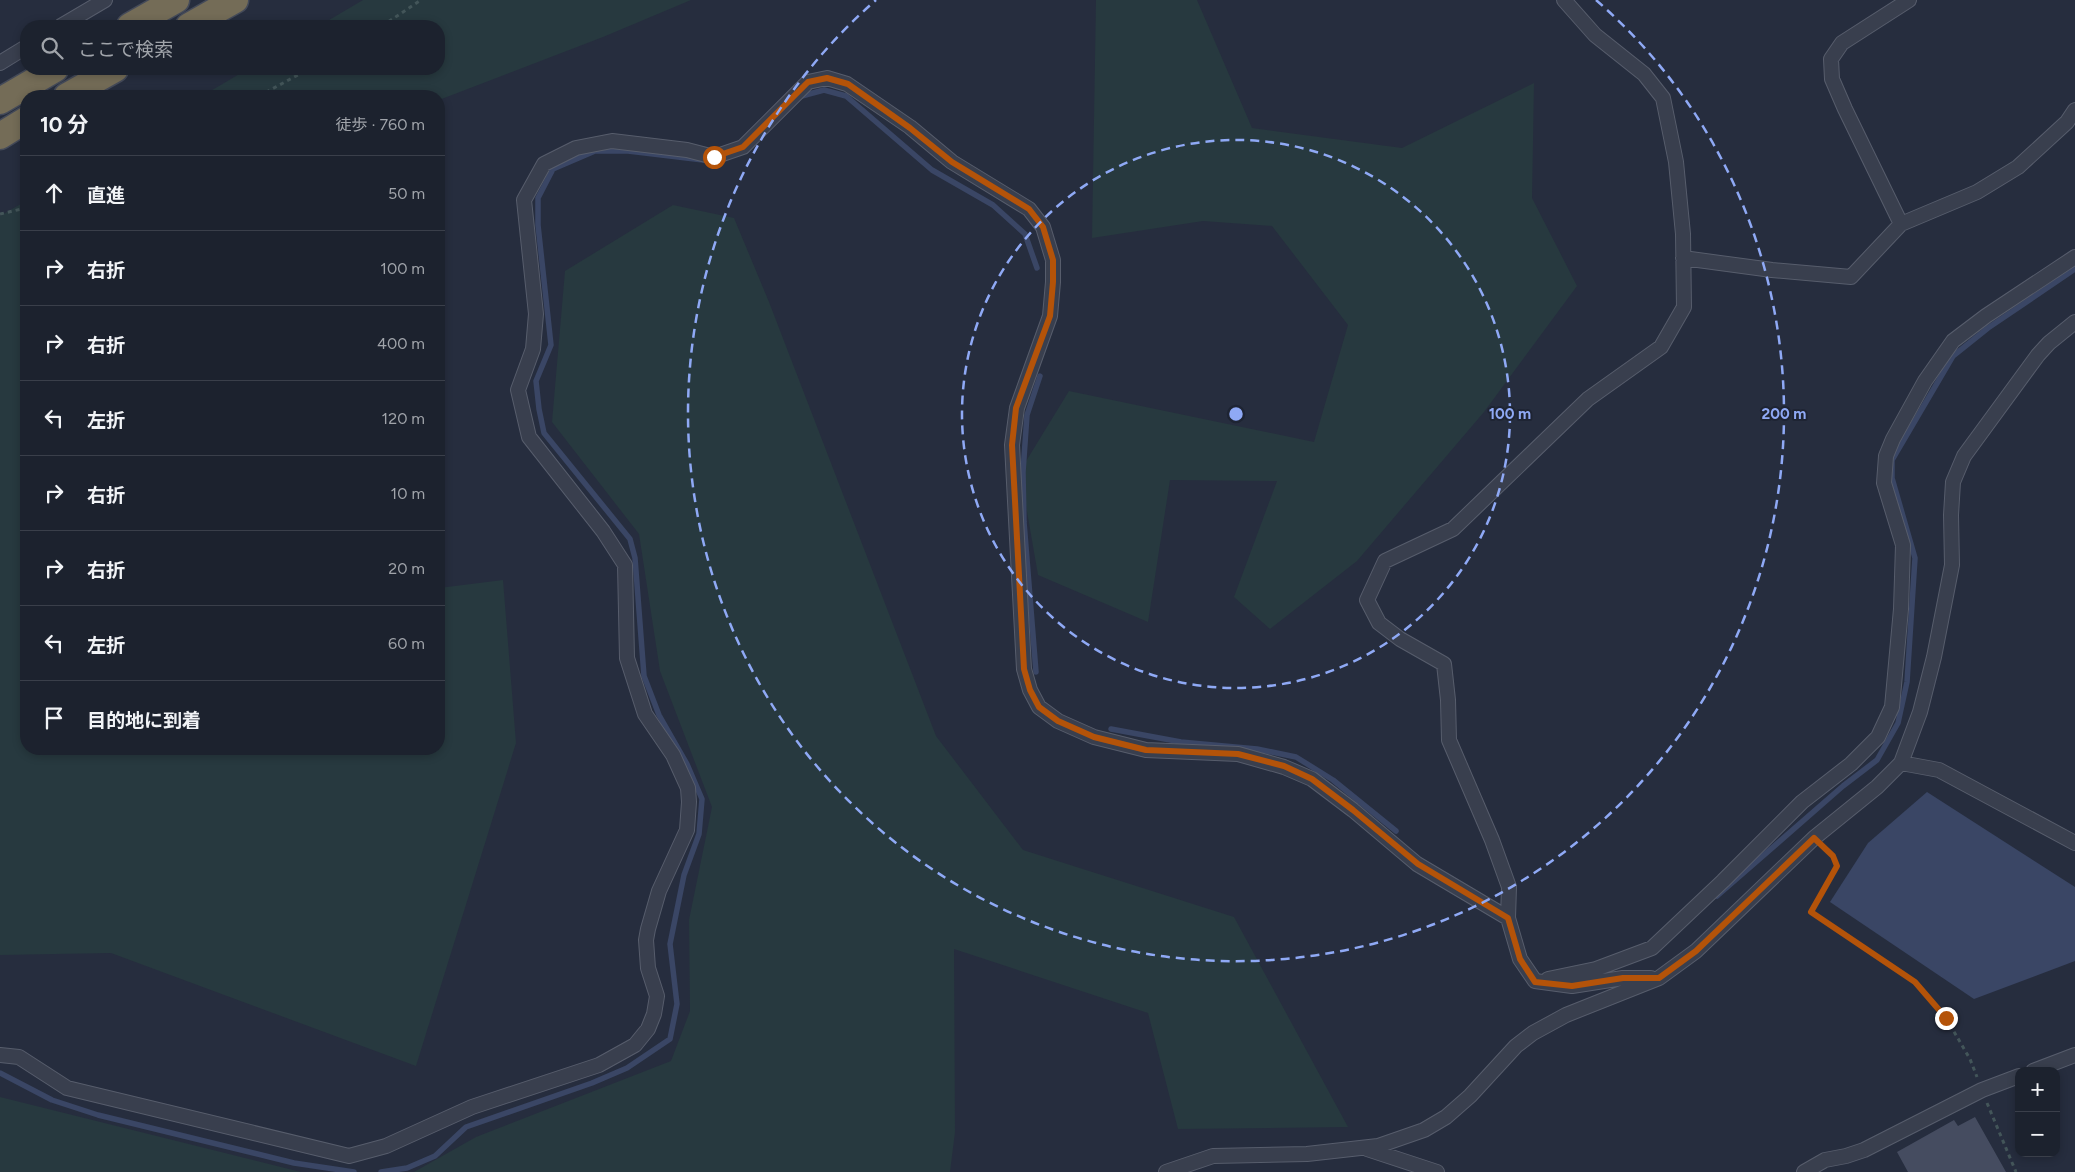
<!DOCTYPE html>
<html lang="ja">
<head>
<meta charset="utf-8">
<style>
  :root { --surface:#1c222e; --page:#252a36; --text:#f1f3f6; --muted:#a0a4aa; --line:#3a3f4a }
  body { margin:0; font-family:Figtree,"Noto Sans JP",sans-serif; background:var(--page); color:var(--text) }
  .controls { position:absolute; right:15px; bottom:15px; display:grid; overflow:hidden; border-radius:10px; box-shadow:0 2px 8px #0003 }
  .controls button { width:45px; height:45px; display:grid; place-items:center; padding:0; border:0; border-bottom:1px solid var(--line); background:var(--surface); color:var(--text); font:25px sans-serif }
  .stop { position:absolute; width:15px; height:15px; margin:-11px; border:4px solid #b45309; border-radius:50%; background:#fff }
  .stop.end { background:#b45309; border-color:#fff; box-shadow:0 1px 5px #0008 }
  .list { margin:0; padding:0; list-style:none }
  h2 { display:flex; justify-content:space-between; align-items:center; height:65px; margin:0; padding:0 20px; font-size:21px }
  h2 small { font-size:16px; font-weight:400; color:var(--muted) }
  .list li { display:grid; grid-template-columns:32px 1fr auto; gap:15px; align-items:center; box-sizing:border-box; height:75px; padding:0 20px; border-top:1px solid var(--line) }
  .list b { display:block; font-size:19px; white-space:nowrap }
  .list em { font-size:16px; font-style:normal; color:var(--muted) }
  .icon { flex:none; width:28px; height:28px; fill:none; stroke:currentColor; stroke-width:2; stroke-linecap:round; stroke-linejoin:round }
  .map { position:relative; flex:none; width:2075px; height:1172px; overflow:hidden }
  .search { position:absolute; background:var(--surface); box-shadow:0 2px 8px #0003; left:20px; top:20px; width:425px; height:55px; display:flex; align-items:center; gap:12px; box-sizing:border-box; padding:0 18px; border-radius:20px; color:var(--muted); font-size:19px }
  .panel { position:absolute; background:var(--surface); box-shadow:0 2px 8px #0003; left:20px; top:90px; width:425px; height:665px; border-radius:20px }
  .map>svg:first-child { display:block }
  .green { fill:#27393f }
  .water { fill:#3a4665 }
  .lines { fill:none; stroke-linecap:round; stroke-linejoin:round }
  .stream { stroke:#3a4665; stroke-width:5.5 }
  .building { fill:#454c60 }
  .street-casing { stroke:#575d6c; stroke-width:16 }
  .highway-casing { stroke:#444a59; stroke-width:29 }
  .path { stroke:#435559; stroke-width:3; stroke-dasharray:4 4; stroke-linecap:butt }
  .street { stroke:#393f4e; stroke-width:14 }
  .highway { stroke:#746c57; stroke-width:26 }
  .route { stroke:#b45309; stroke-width:6 }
  .ring { fill:none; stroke:#8fa9f5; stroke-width:2.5; stroke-dasharray:9 6 }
  .centre { fill:#8fa9f5; stroke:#1e2433; stroke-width:2.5 }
  .ring-label { font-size:15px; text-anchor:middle; font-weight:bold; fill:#8fa9f5; stroke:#1e2433; stroke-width:4; stroke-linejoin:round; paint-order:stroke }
</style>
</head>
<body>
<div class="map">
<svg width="2075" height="1172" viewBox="0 0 2075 1172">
  <rect width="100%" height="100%" fill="#262d3e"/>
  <path class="green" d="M363 0H691L603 37 439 100V96H202L248 69H439V26H319Z
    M1096 0H1197L1252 128 1402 148 1534 83 1532 198 1577 286 1484 412 1357 561 1270 629 1234 597 1277 481 1170 480 1148 622 1038 575 1020 471 1069 391 1314 442 1348 325 1272 226 1203 221 1092 238Z
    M26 201V749H439V588L503 580 516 743 416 1066 111 953 0 955V216Z
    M673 205 734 218 769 302 936 736 1023 850 1234 917 1348 1127 1178 1129 1148 1013 954 949 955 1132 950 1172H414L476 1137 671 1061 690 1011 689 920 712 807 660 671 639 534 552 422 565 271Z
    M0 1097 301 1172H0Z"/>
  <path class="water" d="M1927 792 2075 887V961L1974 999 1830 902 1868 843Z"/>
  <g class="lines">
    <path class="stream" d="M798 97 824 90 846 96 932 170 993 205 1025 234 1037 268
      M1036 672 1024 522 1023 472 1027 415 1040 376
      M1111 729 1181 742 1257 749 1296 757 1333 780 1396 831
      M1717 896 1843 786 1877 760 1898 723 1907 682 1915 558 1892 478V460L1953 356 1988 328 2075 269
      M0 1073 52 1100 98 1115 294 1163 354 1172
      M381 1172 407 1168 435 1156 466 1127 592 1083 627 1068 670 1039 677 1004 670 944 684 875 699 834 702 799 687 764 659 715 644 676 635 558 630 539 544 433 539 409 536 381 551 345 538 225V198L553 169 595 151H628L703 160"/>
  </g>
  <path class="building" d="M1975 1117 2006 1172H1908L1897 1152 1954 1120 1958 1126Z"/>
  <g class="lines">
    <defs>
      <path id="street" d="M1564 0 1595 35 1644 74 1663 98 1676 162 1683 234 1684 307 1661 347 1588 399 1453 529 1385 561 1367 600 1379 623 1400 639 1444 664 1448 700 1449 740 1492 840 1509 887 1508 918 1520 959 1535 981 1572 986 1623 978H1651
        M61 26 105 0
        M0 63 26 47
        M1901 224 1845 109 1832 79 1831 59 1842 43 1909 0
        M1683 258 1772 270 1851 277 1901 224 1977 192 2018 167 2067 122 2075 110
        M1901 763 1939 770 2075 843
        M1548 979 1596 969 1652 948 1723 881 1802 802 1851 764 1878 737 1892 707 1901 609 1903 545 1884 483 1886 456 1893 439 1925 381 1953 341 1986 316 2075 257
        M0 1055 19 1057 67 1088 349 1156 386 1146 472 1107 599 1065 635 1045 648 1029 654 1014 657 996 648 968 646 940 648 929 659 891 687 830 689 802 688 788 673 755 645 714 627 658 625 565 603 531 529 437 518 390 533 349 536 314 524 200 544 164 576 148 612 141 687 150 714 157 743 147 808 82 827 78 847 84 910 127 952 162 1029 209 1043 227 1053 260V282L1050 316 1017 408 1012 445 1024 669 1030 690 1039 707 1058 721 1094 737 1146 750 1238 754 1284 767 1312 779 1353 810 1417 864 1508 918
        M2033 1071 2075 1055
        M1367 1149 1437 1172
        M1166 1172 1213 1156 1307 1154 1378 1146 1424 1130 1446 1117 1470 1096 1516 1046 1533 1033 1566 1015 1659 978 1696 951 1814 838 1877 787 1901 763 1920 712 1934 657 1952 565 1951 515 1953 482 1964 456 2038 355 2049 343 2075 322
        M1804 1172 1825 1160 1846 1156 1864 1150 1982 1090 2019 1076"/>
      <path id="highway" d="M130 26 176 0
        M189 26 235 0
        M67 96 115 69
        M0 101 55 69
        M0 136 26 120"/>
    </defs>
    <use href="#street" class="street-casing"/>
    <use href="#highway" class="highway-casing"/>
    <path class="path" d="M382 26 421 0
      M259 96 309 69
      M0 214 26 208
      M1825 848 1833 856 1837 866 1811 913 1915 982 1946 1018 1970 1059 1977 1077
      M1987 1103 2016 1172"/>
    <use href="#street" class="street"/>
    <use href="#highway" class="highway"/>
  </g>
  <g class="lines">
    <path class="route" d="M714 157 743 147 808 82 827 78 848 84 910 128 952 162 1029 209 1043 227 1053 260V282L1050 316 1016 408 1012 445 1024 669 1030 690 1039 707 1058 721 1094 737 1146 750 1238 754 1284 766 1312 779 1353 810 1418 864 1508 918 1520 959 1535 982 1572 986 1623 978H1659L1696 951 1814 838 1833 856 1837 866 1811 912 1915 982 1946 1018"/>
  </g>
  <g class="ring">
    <circle cx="1236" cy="414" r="274"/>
    <path d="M1596 0A548 548 0 1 1 876 0"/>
  </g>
  <circle cx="1236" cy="414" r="8" class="centre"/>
  <g class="ring-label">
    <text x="1510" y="419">100 m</text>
    <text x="1784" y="419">200 m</text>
  </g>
</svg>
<div class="controls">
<button>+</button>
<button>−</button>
</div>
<div class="stop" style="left:714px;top:157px"></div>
<div class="stop end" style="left:1946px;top:1018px"></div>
<div class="search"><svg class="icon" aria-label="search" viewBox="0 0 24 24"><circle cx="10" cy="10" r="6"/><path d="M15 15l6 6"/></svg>ここで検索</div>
<section class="panel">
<h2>10 分<small>徒歩 · 760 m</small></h2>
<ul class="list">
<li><svg class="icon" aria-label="ahead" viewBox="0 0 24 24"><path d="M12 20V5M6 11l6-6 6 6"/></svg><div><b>直進</b></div><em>50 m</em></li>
<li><svg class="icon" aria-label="right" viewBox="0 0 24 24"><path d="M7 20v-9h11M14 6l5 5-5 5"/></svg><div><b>右折</b></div><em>100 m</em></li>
<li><svg class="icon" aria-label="right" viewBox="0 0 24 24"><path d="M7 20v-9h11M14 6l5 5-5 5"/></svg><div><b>右折</b></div><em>400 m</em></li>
<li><svg class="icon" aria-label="left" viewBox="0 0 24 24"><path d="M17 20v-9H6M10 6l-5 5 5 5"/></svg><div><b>左折</b></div><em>120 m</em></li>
<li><svg class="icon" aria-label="right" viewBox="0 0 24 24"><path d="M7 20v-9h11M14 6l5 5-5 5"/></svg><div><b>右折</b></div><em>10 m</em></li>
<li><svg class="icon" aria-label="right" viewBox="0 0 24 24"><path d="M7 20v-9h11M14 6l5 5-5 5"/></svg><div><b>右折</b></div><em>20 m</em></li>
<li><svg class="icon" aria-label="left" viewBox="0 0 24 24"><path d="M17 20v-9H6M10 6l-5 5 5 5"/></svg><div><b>左折</b></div><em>60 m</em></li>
<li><svg class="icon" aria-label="arrive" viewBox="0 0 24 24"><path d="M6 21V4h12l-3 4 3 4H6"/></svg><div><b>目的地に到着</b></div></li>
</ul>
</section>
</div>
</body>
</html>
